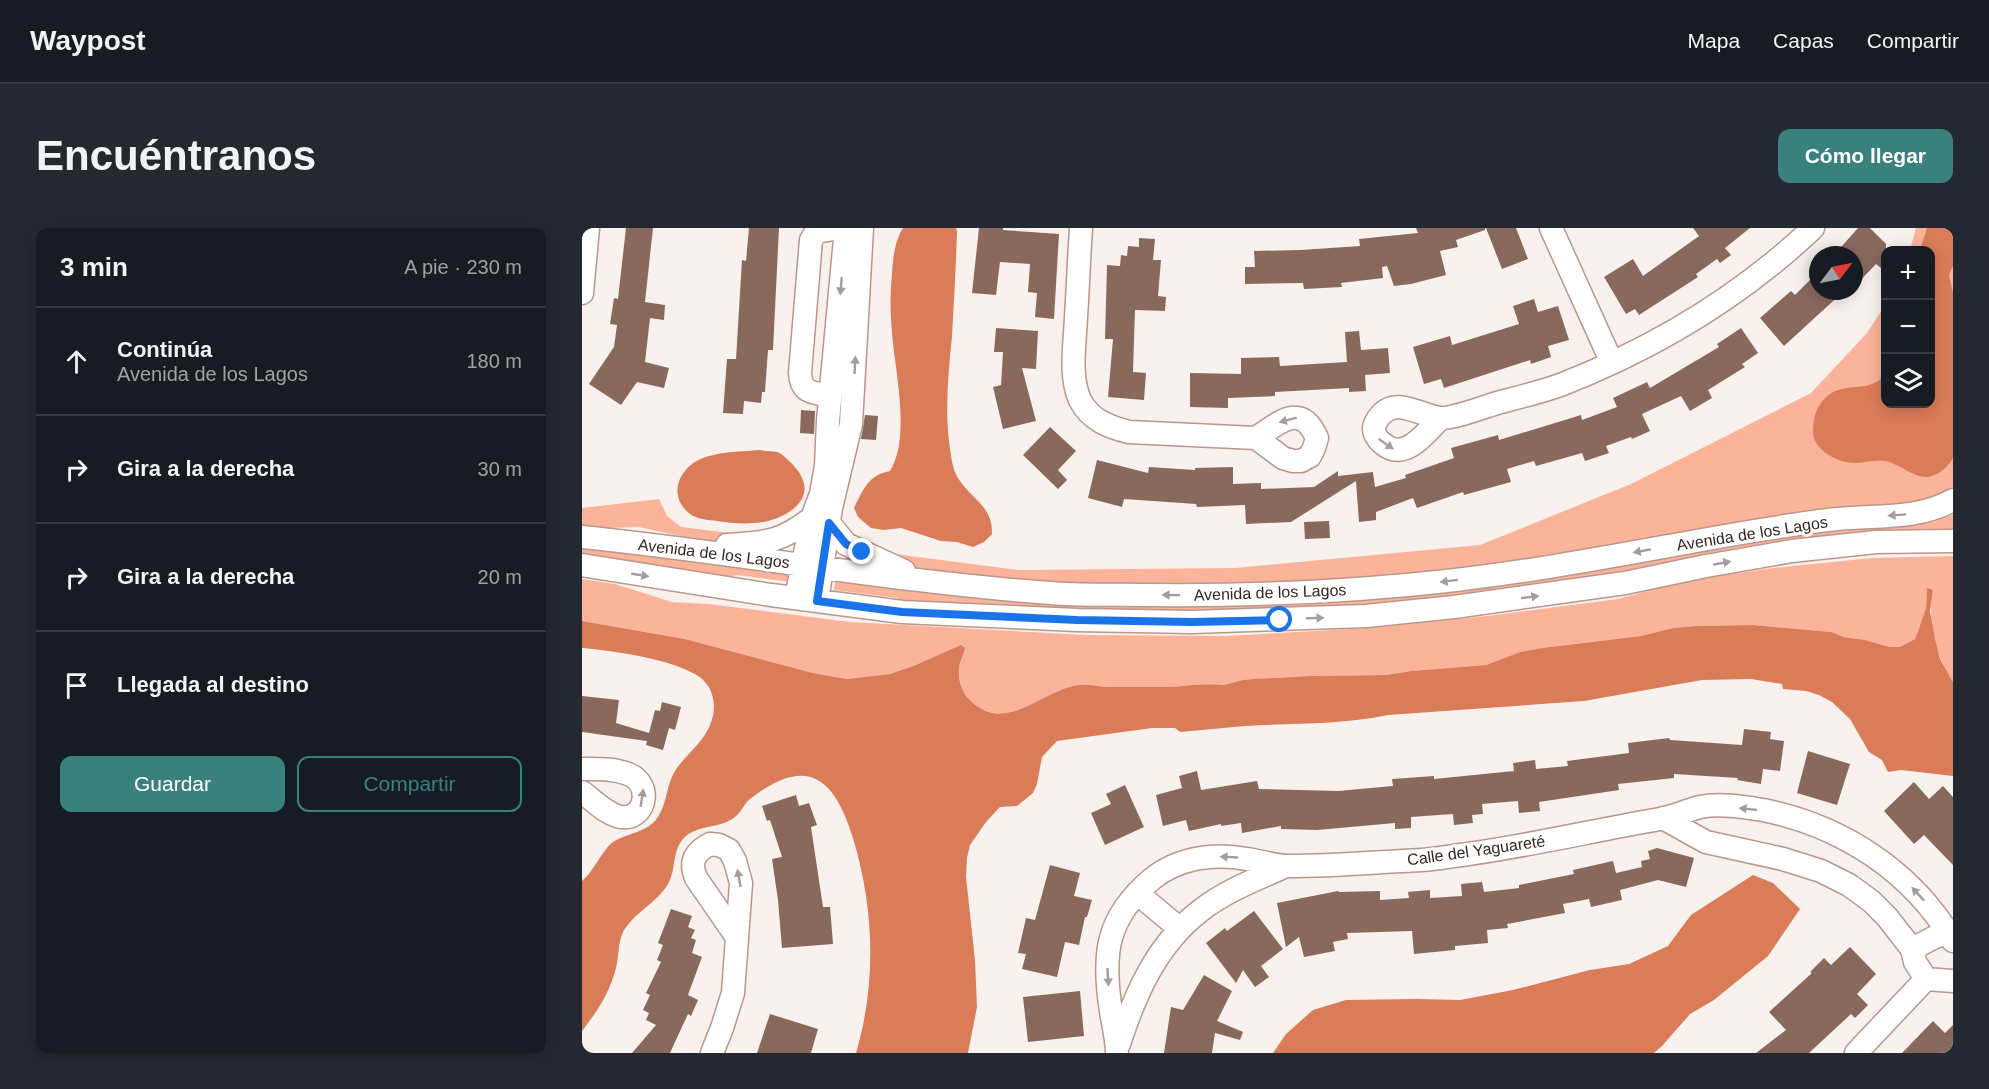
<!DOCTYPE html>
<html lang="es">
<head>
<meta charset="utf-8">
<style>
  :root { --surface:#171b24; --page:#242831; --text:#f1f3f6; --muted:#9ea1a6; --line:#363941; --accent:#39817d }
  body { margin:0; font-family:Arial,sans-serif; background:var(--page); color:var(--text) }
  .controls { position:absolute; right:18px; top:18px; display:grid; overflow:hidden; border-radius:12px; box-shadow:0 3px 15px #0003 }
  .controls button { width:54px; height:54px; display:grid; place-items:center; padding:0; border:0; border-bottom:2px solid var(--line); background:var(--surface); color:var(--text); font:30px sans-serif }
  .compass { position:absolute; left:1227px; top:18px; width:54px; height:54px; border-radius:50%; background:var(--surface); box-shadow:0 3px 15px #0003; rotate:58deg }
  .stop { position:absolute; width:18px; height:18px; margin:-14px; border:4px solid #1a73e8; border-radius:50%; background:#fff }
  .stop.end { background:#1a73e8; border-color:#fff; box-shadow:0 2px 6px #0008 }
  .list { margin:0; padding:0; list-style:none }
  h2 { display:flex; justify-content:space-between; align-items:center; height:78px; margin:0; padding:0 24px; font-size:26px }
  h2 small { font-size:20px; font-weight:400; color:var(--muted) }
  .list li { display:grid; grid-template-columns:39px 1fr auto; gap:18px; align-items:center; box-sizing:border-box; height:108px; padding:0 24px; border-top:2px solid var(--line) }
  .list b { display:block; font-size:22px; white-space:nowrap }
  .list p { margin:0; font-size:20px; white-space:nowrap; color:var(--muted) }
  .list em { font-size:20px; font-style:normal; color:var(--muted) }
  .actions { display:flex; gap:12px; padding:18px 24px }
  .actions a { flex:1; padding:14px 0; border:2px solid var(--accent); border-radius:12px; text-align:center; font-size:21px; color:var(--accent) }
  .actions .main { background:var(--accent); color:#fff }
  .icon { flex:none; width:33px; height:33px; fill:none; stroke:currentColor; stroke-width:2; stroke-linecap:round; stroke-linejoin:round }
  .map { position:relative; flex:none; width:1371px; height:825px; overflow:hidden; border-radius:12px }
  header { display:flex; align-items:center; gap:36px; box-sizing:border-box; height:84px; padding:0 30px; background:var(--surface); border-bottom:2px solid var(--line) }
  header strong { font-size:28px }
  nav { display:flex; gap:33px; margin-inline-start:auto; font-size:21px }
  .intro { display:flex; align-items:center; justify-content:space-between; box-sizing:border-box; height:144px; padding:0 36px }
  h1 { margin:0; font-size:42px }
  .button { padding:15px 27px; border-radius:12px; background:var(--accent); color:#fff; font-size:21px; font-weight:700 }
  main { display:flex; gap:36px; padding:0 36px }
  aside { flex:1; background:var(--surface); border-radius:12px; box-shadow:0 3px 15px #0003 }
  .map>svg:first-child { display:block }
  .green { fill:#fbb49a }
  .water { fill:#db7c59 }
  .building { fill:#8a695d }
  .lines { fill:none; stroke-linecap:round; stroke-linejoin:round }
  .minor-casing { stroke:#bb978a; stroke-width:25 }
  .minor { stroke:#fff; stroke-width:22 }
  .oneway { fill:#a49d9b }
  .route { stroke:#1a73e8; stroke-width:8 }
  .labels { text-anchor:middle; stroke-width:6; stroke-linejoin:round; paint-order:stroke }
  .street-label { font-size:16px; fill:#342621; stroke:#fff }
</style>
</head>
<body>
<header>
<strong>Waypost</strong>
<nav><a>Mapa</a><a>Capas</a><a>Compartir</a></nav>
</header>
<div class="intro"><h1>Encuéntranos</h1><a class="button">Cómo llegar</a></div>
<main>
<aside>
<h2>3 min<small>A pie · 230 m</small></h2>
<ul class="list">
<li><svg class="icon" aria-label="ahead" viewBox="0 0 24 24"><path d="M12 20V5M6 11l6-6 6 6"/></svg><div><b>Continúa</b><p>Avenida de los Lagos</p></div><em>180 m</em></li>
<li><svg class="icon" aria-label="right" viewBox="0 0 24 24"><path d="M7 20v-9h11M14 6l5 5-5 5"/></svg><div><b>Gira a la derecha</b></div><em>30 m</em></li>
<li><svg class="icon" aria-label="right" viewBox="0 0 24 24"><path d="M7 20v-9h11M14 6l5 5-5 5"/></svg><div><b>Gira a la derecha</b></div><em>20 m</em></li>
<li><svg class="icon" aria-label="arrive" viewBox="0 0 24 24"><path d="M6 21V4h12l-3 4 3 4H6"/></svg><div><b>Llegada al destino</b></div></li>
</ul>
<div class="actions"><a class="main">Guardar</a><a>Compartir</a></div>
</aside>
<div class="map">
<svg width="1371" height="825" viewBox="0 0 1371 825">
  <rect width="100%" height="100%" fill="#f9f1ee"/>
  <path class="green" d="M1334 0H1371V265L1343 275 899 341 629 362 430 356 334 343 290 323 436 342 653 340 898 317 1049 256 1229 165 1285 105 1303 77 1304 176H1348V22H1328Z
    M77 271 85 288 99 299 180 309 171 312 135 313 116 312 57 299 0 301V280Z
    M1371 287V308L1063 346 707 387 332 379 315 370 252 362 253 354 444 375 619 379 792 372 954 353 1174 314 1236 305 1340 296Z
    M0 320 109 332 211 348 209 354 155 347 133 351 0 331Z
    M1371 328V454C1353 426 1345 394 1351 362L1345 364 1344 380 1333 411 1318 419H1308L1283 412 1262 409 1249 404 1171 397 1114 398 1091 400 1059 408 960 420 938 424 904 437 829 443 804 447 727 448 661 452 643 457C624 455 606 458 588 459 568 459 548 459 528 459 517 459 506 455 496 457 461 462 429 503 394 477 384 470 378 459 377 446 376 434 382 430 383 420L308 446 265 451 231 445 103 411 0 393V351L33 356 90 374 127 376 268 394 503 407 644 408 786 400 905 388 1036 371 1101 353 1191 340 1290 330Z"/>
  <path class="water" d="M321 0H374L375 3C374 38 372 73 370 108 366 148 362 188 369 227 370 236 373 247 378 253 391 272 411 279 410 306L402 314 391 319 375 314 359 313 319 300 302 302 289 300 276 289 272 280C281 262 286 247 308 243 329 209 313 144 310 105 308 85 308 65 310 45 311 30 313 12 321 0Z
    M1345 0H1371V38L1367 47 1371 65V230C1366 239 1357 247 1346 249 1332 250 1317 236 1304 233 1294 231 1282 235 1272 235 1256 235 1232 222 1231 205 1231 196 1232 186 1237 178 1255 148 1284 169 1303 147L1304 176H1348V22H1338Z
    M177 222C183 223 190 223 195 224 199 225 203 229 206 232 223 247 231 266 210 282 188 298 160 297 135 293 126 292 115 291 108 286 90 272 92 250 110 236 128 223 156 224 177 222Z
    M1345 360 1351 362 1348 383 1353 411 1358 431 1371 454V548L1319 542 1306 544 1300 532 1287 524 1268 491 1250 474 1237 467 1224 463 1201 461 1200 456 1169 451 1120 452 1002 473 806 487C759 497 711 495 663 498 641 500 620 502 598 504L593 500H570L475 513 460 529 455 556 451 565 435 578 418 579 404 594 388 617 385 630 384 649 393 732 395 779 386 825H274C295 754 292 680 271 610 252 548 224 527 168 571 162 576 160 583 154 588 139 602 115 595 101 611 90 624 94 641 87 654 77 674 52 684 41 704 36 715 37 728 34 740 28 764 15 784 0 803V653C12 643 21 621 31 614 47 604 67 605 77 587 86 572 84 555 95 540 105 526 122 513 128 497 135 481 133 462 119 450 94 431 31 423 0 420V393L103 411 231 445 265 451 308 446 334 437 379 417 383 420C382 428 377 433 377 442 376 454 381 466 390 474 425 506 460 462 496 457 506 455 517 459 528 459 548 459 568 459 587 459 606 458 624 455 642 457L661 452 672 451 727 448 804 447 829 443 904 437 938 424 960 420 1059 408 1091 400 1114 398 1171 397 1249 404 1262 409 1283 412 1308 419H1318L1333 411 1336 403 1344 380Z
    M1171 647 1191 655 1218 681 1186 728 1132 772 1108 786 1080 818 1072 825H691L704 806 731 782 764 772 835 771 878 772 931 762 1008 742 1047 736 1086 718 1109 687Z"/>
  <path class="building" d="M44 0H71L63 74 83 77 82 92 68 90 63 134 87 140 82 160 55 154 39 177 7 156 32 119 35 97 28 96 32 70 36 71Z
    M167 0H197L191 122H186L183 164H180L179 175 162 173 161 186 141 185 145 131H154L160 32 164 33Z
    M397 0H421V2L477 6 472 91 453 89 455 65 446 64 448 36 418 34 414 67 390 65Z
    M834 0H903V2L874 12 876 19 858 23 864 47 829 56 812 58 805 38 800 39 801 50 759 55 760 59 722 61 721 55 663 56V39H673L672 23 719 22 778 18 777 11 836 5Z
    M904 0H934L946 31 920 41Z
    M1111 0H1168L1143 20 1149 27 1138 35 1135 31 1114 46 1116 49 1057 87 1053 81 1044 86 1022 49 1051 31 1061 48 1117 8Z
    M1276 0H1288L1304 16V44L1294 36 1272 59V27H1252Z
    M557 10 573 11 571 32H579L576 68 584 69 583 83 553 82 551 144 564 145 562 172 526 169 531 111H523L525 37 538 38 539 27 545 28 546 18 557 19Z
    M1236 44V63H1262L1202 118 1178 90 1209 63 1213 67Z
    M952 71 956 84 976 78 987 112 966 118 969 129 949 136 948 132 862 160 859 151 842 156 831 119 868 108 870 117 937 96 931 78Z
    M414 100 456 103 454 141 440 140 454 193 421 201 411 159 419 157 421 124H412Z
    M1159 100 1176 125 1160 136 1163 139 1126 162 1130 170 1108 183 1099 168 1060 186 1068 203 1050 211 1049 209 1024 218 1027 225 1003 233 1000 225 954 238 952 233 925 241 929 254 882 267 881 264 835 280 831 270 794 284V292L777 294 774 253 709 294 664 296 663 277 615 279 614 276 542 271 540 279 506 270 515 232 566 245 567 239 613 242V240L651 239V256L679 255V261L732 259 756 243V248L791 244 793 259 824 250 823 247 872 230 869 220 916 207 917 212 999 187 1000 192 1035 179 1031 170 1065 154 1068 160 1137 119 1135 116Z
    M777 103 779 122 806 120 808 145 783 147 784 163 767 164V160L693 164V168L646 170V180L608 179V145L659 146V130L697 129 698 138 765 134 763 104Z
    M219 182 233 183 232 206 218 205Z
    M283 187 296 188 294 212 279 211Z
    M468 199 494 223 476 242 485 252 476 261 441 227Z
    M747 293 748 310 723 311 722 294Z
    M0 468 37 472 34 495 67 505 73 482 78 483 80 474 99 479 93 502 87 500 81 522 64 517 65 513 0 504Z
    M1162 501 1189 504 1188 511 1202 513 1198 543 1181 541 1179 556 1155 552 1156 550 1092 546V550L1036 556 1037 562 957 574 958 583 937 585 936 573 900 576 901 586 890 587 891 595 872 597 871 586 829 589V600L813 601V595L735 602 699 601V598L660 605 659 595 639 598V596L607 603 604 592 581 598 574 567 600 560 597 548 615 543 619 562 675 553 677 561 756 563 811 558 810 551 852 548V551L932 543 931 535 953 532 954 541 986 538 985 533 1047 525 1046 515 1087 510 1088 512 1160 517Z
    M1226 523 1268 536 1255 577 1215 565Z
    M1332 554 1347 571 1361 558 1371 569V637L1342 607 1332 616 1302 583Z
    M543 557 562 599 523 617 509 585 529 576 524 566Z
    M214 567 217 578 227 575 235 597 229 599 241 679H248L251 716 200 720 196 672 190 631 200 629 188 592 185 593 180 578Z
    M1075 620 1112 630 1104 659 1076 652 1038 662 1040 672 1009 679 1007 671 981 676 983 685 925 696 926 700 905 702 906 715 873 718V722L832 726 830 703 765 705 766 711 751 714 753 723 722 729 717 709 704 719 695 675 756 663 757 664 798 663V672L827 670 826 664 848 662V670L880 668 879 656 900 654 902 664 937 660V657L992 646 991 642 1031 633 1034 645 1060 639 1059 633 1068 631 1066 623Z
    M468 637 498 645 492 668 510 672 505 689H503L497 717 483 714 475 749 440 741 444 726 436 725 444 690 453 692Z
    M89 681 110 688 106 699 113 702 109 710 114 712 110 725 120 729 106 767 116 772 109 788 106 786 88 825H50L74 797 64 792 67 785 61 782 68 767 64 765 79 734 75 732 81 717 76 715Z
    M672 683 701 721 679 738 687 749 673 759 661 742 654 755 624 715 643 700 645 703Z
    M1268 719 1294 746 1275 766 1286 777 1273 790 1269 786 1227 825H1174L1204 802 1187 784 1230 745 1228 744 1242 730 1249 737Z
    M622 747 650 763 635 793 661 804 658 812 633 805 630 825H582L589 779 601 782Z
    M498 763 502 808 446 814 441 769Z
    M188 786 236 801 229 825H175Z
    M1351 793 1363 805 1371 797V825H1320Z"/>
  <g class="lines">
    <defs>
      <path id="minor" d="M499 0C497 30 496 59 494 89 493 115 487 148 498 172 508 192 527 199 547 204L674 210 701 230 711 233H719L728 228 732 220 735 210C719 173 697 195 674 210
        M969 0 1030 135
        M0 65 6 0
        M248 168C231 164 219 166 218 145L229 12 234 4 258 0
        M859 190C843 205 823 235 800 215 796 212 792 206 792 200 792 197 796 190 798 188 814 168 839 188 858 190 870 191 902 179 915 175 937 169 960 164 981 156 1075 119 1157 70 1231 0
        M247 295 264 316 322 343
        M0 309C157 325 312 354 469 365 501 368 534 366 566 367 666 368 766 364 865 353 964 342 1061 322 1160 305 1192 300 1223 294 1256 291 1295 287 1335 292 1371 272
        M145 317C185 314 197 315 230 290
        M0 337 189 367 320 384 495 392 610 394 784 388 872 379 1043 355 1124 338 1210 323 1294 314 1371 313
        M214 370 230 290 239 266 244 238 246 193 264 0
        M235 373 249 280 269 196 280 0
        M0 541C15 541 31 540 46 546 72 556 63 593 39 589 25 587 11 572 0 564
        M1081 590 1124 614 1201 631 1239 643 1267 657 1289 673 1305 689 1330 721 1333 734 1344 751
        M555 665 598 701
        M1330 721 1353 709 1366 705
        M1344 751 1371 753
        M537 816C553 766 575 716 618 683 643 663 675 651 704 638
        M130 825 140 800 151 765 159 655 153 633 147 622 137 617 128 616C113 624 107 633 114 650L154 708
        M535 825C535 811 531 797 529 783 520 726 524 690 570 651 597 629 633 625 665 631 679 633 693 638 707 638 751 638 795 634 839 632 855 631 870 628 886 626 951 617 1014 602 1078 591 1092 589 1105 582 1118 579 1138 575 1162 579 1181 582 1260 598 1330 643 1371 713
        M1274 825 1344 751"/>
    </defs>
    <use href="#minor" class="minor-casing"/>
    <use href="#minor" class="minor"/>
  </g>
  <defs><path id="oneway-solid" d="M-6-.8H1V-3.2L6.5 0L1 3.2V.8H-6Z" transform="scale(1.5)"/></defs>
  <g class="oneway">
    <use href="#oneway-solid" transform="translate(259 58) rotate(95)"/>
    <use href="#oneway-solid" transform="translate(273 137) rotate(-87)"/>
    <use href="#oneway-solid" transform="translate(706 192) rotate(165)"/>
    <use href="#oneway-solid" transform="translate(804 216) rotate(35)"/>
    <use href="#oneway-solid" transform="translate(1315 287) rotate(176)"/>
    <use href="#oneway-solid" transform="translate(1060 323) rotate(170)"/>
    <use href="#oneway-solid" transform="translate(1140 335) rotate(-10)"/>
    <use href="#oneway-solid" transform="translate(58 347) rotate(9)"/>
    <use href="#oneway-solid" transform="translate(867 353) rotate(173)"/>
    <use href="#oneway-solid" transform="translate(589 367) rotate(-179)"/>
    <use href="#oneway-solid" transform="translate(948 369) rotate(-8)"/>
    <use href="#oneway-solid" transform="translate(733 390) rotate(-2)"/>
    <use href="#oneway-solid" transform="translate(60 570) rotate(-81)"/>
    <use href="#oneway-solid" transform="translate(1166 581) rotate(-174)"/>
    <use href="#oneway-solid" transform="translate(647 629) rotate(-177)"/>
    <use href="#oneway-solid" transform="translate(157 650) rotate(-100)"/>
    <use href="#oneway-solid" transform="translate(1336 666) rotate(-133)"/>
    <use href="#oneway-solid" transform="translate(526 749) rotate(86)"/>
  </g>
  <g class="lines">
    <path class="route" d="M280 324 264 316 247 295 235 373 320 384 495 392 610 394 698 392"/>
  </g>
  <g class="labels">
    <g class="street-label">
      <text transform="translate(1170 305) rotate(-9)" y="6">Avenida de los Lagos</text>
      <text transform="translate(132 325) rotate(7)" y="6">Avenida de los Lagos</text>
      <text transform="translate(688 364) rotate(-2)" y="6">Avenida de los Lagos</text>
      <text transform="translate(894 622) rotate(-8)" y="6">Calle del Yaguareté</text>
    </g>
  </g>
</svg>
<div class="controls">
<button>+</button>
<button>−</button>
<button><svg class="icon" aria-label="layers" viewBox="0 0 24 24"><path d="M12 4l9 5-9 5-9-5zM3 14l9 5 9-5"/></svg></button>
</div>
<svg class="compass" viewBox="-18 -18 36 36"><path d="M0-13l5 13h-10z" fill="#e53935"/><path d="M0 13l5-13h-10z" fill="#9ea1a6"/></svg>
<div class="stop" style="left:698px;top:392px"></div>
<div class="stop end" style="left:280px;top:324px"></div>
</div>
</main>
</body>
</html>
